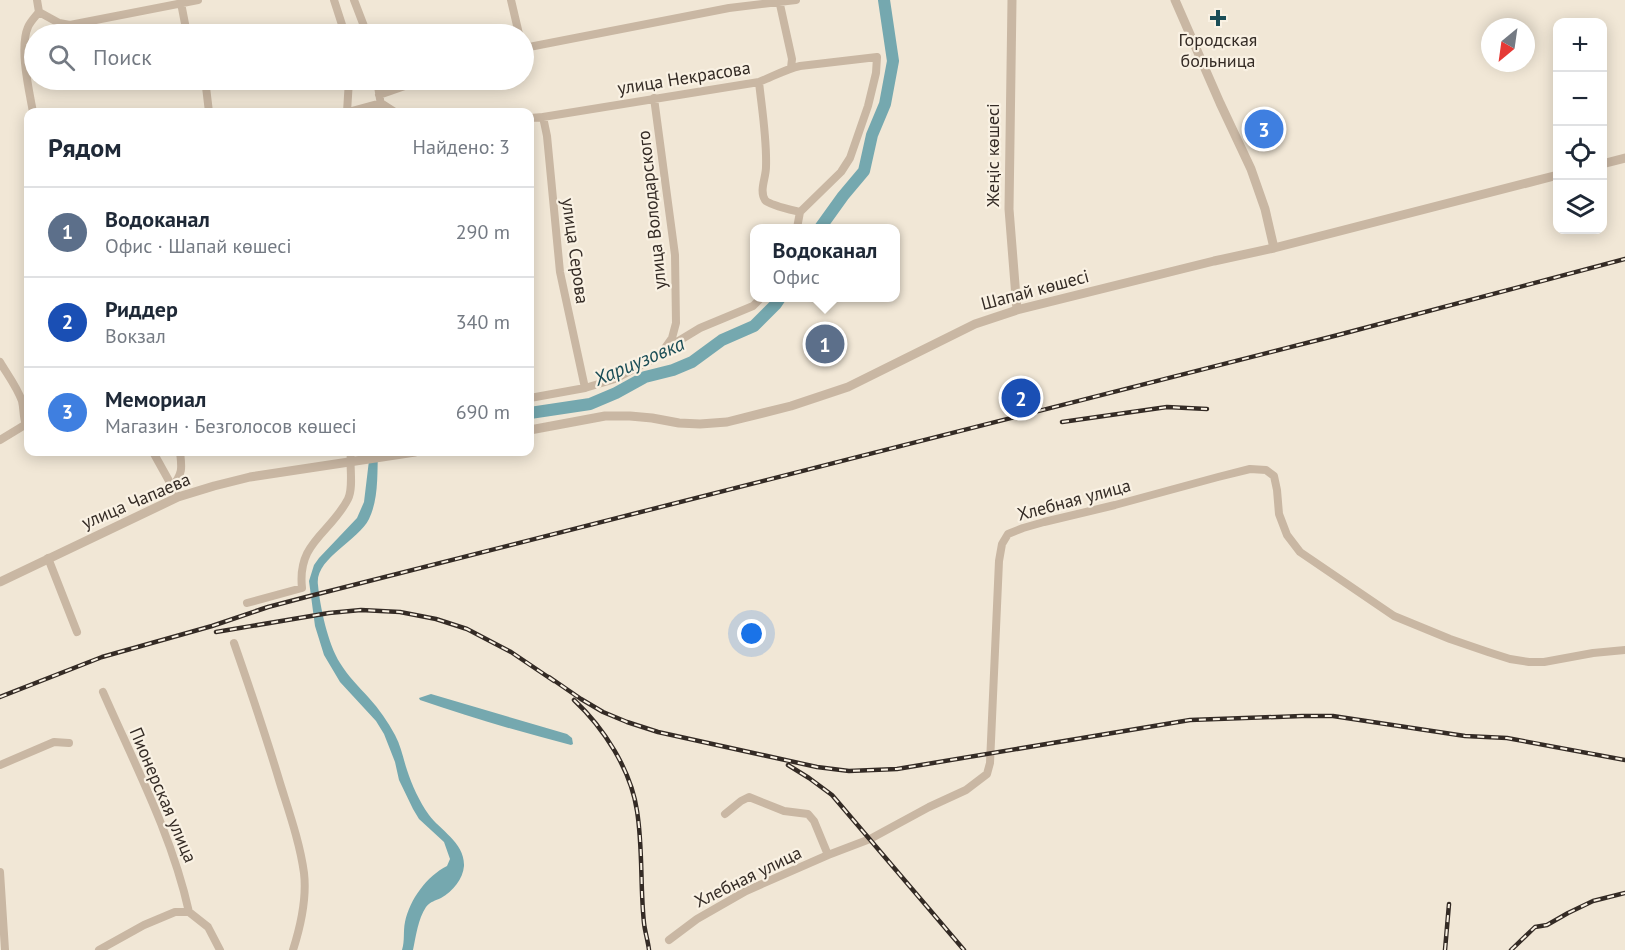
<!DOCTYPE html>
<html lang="ru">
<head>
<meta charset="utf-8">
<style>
  :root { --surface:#fff; --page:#f6f6f7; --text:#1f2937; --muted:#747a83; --line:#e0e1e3; --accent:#0b8043 }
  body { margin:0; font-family:"PT Sans",sans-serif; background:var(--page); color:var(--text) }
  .controls { position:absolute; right:18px; top:18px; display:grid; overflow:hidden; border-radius:12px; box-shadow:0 3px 15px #0003 }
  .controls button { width:54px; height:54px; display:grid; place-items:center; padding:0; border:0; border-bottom:2px solid var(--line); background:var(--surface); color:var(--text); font:30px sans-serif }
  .compass { position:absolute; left:1481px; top:18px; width:54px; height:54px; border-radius:50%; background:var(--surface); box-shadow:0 3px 15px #0003; rotate:209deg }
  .you { position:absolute; left:752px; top:634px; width:21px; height:21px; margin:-15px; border:4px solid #fff; border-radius:50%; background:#1a73e8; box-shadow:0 0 0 9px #1a73e833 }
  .badge { display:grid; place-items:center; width:39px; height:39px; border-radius:50%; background:var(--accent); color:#fff; font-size:20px; font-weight:700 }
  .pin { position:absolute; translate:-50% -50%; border:3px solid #fff; box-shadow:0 2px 6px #0006 }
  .popup { position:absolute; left:750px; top:224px; width:150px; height:78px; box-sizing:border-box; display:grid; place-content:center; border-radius:12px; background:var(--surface); filter:drop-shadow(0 2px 4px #0005); font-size:20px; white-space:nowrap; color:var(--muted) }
  .popup b { font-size:22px; color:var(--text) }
  .popup::after { content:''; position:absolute; left:50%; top:100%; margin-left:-12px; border:12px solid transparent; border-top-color:var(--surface) }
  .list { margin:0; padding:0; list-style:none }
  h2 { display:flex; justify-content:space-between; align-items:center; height:78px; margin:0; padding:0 24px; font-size:26px }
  h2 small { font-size:20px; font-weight:400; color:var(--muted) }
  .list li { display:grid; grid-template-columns:39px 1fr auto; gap:18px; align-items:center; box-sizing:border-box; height:90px; padding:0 24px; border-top:2px solid var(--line) }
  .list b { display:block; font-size:22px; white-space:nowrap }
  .list p { margin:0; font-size:20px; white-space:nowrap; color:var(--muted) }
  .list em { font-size:20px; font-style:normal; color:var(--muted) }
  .icon { flex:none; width:33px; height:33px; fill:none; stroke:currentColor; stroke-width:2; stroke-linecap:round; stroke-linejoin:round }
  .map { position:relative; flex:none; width:1625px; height:950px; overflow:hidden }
  .search { position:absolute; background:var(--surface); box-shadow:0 3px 15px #0003; left:24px; top:24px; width:510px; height:66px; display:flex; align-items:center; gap:15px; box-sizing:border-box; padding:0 21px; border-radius:33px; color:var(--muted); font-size:22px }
  .panel { position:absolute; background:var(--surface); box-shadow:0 3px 15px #0003; left:24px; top:108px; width:510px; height:348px; border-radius:12px }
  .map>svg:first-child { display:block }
  .water { fill:#75a8af }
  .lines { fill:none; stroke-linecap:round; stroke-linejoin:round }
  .river { stroke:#75a8af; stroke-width:12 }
  .minor { stroke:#c9b7a3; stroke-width:8 }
  .tertiary { stroke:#c9b7a3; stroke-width:9 }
  .rail-casing { stroke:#342b25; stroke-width:4.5 }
  .rail { stroke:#f9f1e3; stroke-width:2; stroke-dasharray:7; stroke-linecap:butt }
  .poi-dot { fill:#1a4d56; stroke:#f9f1e3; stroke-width:2 }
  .labels { text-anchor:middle; stroke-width:4.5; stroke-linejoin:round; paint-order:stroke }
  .poi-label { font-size:18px; fill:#342b25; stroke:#f9f1e3 }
  .street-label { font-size:18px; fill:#342b25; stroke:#f9f1e3 }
  .water-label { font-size:20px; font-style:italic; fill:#1a4d56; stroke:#f9f1e3 }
</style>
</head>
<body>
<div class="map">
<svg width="1625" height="950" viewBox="0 0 1625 950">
  <rect width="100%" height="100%" fill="#f1e7d6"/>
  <path class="water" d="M370 452H378C377 474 379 498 369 519 358 541 314 559 318 585 320 607 328 644 340 663 348 676 359 687 369 698 379 709 388 722 395 735 401 746 403 758 407 770 412 785 419 801 429 815 440 830 465 843 464 866 463 879 453 891 441 898 435 901 431 901 426 907 418 919 416 936 413 950H402C405 941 403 931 405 922 410 899 427 876 447 866L450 859 444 842 419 819 413 809 399 780 395 762 384 734 376 721 340 682 324 655 315 626 309 581 314 565 319 558 357 518 364 502Z
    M431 694 567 734 572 738 573 744 571 745C520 732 470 717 420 700L419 698Z"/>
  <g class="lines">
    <path class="river" d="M820 228 843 196 864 171 872 135 885 104 893 61 884 0
      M530 413 590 404 616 393 645 377 673 370 692 362 722 340 754 326 776 304 780 298"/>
    <path class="minor" d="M334 0 345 34
      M354 0 367 34
      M511 0 519 34
      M779 0 792 59 791 68
      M181 3 187 34
      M39 12 59 23 70 25 198 0
      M524 48 729 8 796 0
      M202 80 206 87 209 112
      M377 80 380 99
      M759 82C762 110 767 139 766 167 766 178 759 190 765 200 769 205 792 210 800 212
      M379 95 422 80
      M33 112C29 90 19 48 28 27 30 22 35 17 39 12L37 0
      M347 112 349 80
      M348 112 381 103 395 112
      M543 117 547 136 560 272 585 388
      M530 118 543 117 759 82C772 77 786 69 800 66L877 57 876 73 868 106 850 158 841 172 800 212 797 228
      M667 348 700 328 753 306 761 298
      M0 362C7 374 17 387 22 401 24 409 23 417 26 425
      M530 398 585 388 615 379 655 358 665 348 672 338 676 323 675 255 654 98
      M0 440 28 423
      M153 452 178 497
      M172 487C183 473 182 468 180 452
      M48 558 77 632
      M247 603 302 588C297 542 330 534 348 499 354 487 349 465 351 452
      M234 643C250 689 266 736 280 783 289 812 300 843 304 873 307 899 301 925 293 950
      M103 692C134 763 172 835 189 912
      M0 765 54 742 69 743
      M725 814 741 801 749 797 784 811 808 814 814 821 828 855
      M0 872 5 950
      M669 940 697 919 746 891 828 855 870 839 929 807 966 790 987 774 990 763 999 561 1002 544 1008 534 1023 528 1044 522 1115 505 1218 477 1250 469 1266 470 1274 476 1277 490 1279 514 1287 535 1300 552 1394 616 1450 639 1488 652 1510 659 1529 662H1544L1593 653 1625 650
      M99 950 144 925 175 912H189L208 927 220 950"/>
    <path class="tertiary" d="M1012 0 1009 209 1017 310
      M1175 0 1220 103 1251 169 1265 209 1274 248
      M1602 164 1625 158
      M530 430 605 416H630L652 418 679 423 700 424 727 422 791 406 848 387 975 324 1017 310 1214 261 1274 248 1558 175
      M0 582 178 497 214 486 250 477 415 452"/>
    <defs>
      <path id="rail" d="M1062 422 1167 407 1207 409
        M216 632 329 613 361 610 400 612 436 619 467 629 511 652 554 681
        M549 677 581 699 603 712 627 722 658 732 817 767 849 771 897 769 1190 720 1302 716H1333L1465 736 1507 738 1625 760
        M0 697 102 657 212 626 268 607 306 597 1338 335 1625 259
        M574 700C604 728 631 770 637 811 643 848 640 886 644 923 645 932 648 941 649 950
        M788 765 809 778 832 795 964 950
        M1445 950 1449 904
        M1511 950 1535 927 1547 925 1568 913 1593 901 1625 893"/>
    </defs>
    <use href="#rail" class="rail-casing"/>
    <use href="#rail" class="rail"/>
  </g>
  <path class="poi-dot" d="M1215 9h6v6h6v6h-6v6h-6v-6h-6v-6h6z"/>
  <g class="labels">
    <g class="poi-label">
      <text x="1218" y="46">Городская<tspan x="1218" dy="21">больница</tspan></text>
    </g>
    <g class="street-label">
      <text transform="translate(684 78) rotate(-9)" y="6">улица Некрасова</text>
      <text transform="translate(993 155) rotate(-90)" y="6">Жеңіс көшесі</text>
      <text transform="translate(652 210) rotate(-96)" y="6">улица Володарского</text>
      <text transform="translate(575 251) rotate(82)" y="6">улица Серова</text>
      <text transform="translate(1035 290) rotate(-15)" y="6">Шапай көшесі</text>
      <text transform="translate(1074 500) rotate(-15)" y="6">Хлебная улица</text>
      <text transform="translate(136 501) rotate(-23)" y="6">улица Чапаева</text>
      <text transform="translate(163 795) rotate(67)" y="6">Пионерская улица</text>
      <text transform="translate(748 877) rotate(-26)" y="6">Хлебная улица</text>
    </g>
    <g class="water-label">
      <text transform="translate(639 361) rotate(-23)" y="7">Хариузовка</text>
    </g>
  </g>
</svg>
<div class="controls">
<button>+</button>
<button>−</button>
<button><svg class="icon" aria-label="locate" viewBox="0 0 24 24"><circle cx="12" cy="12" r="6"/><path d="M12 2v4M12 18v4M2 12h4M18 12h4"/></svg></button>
<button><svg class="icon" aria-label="layers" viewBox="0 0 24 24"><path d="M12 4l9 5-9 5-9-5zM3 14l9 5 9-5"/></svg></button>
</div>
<svg class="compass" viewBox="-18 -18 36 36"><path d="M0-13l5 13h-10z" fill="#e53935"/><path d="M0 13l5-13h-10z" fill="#747a83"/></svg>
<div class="you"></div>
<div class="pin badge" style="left:825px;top:344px;background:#5c6f8a">1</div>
<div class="popup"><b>Водоканал</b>Офис</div>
<div class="pin badge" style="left:1021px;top:398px;background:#1a4fb4">2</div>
<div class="pin badge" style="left:1264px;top:129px;background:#3f7fe0">3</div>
<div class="search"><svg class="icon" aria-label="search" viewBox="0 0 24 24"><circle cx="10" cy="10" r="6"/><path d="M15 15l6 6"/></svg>Поиск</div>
<section class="panel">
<h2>Рядом<small>Найдено: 3</small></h2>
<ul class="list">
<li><span class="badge" style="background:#5c6f8a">1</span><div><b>Водоканал</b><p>Офис · Шапай көшесі</p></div><em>290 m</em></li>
<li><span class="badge" style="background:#1a4fb4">2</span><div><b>Риддер</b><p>Вокзал</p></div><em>340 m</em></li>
<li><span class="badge" style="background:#3f7fe0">3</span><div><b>Мемориал</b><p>Магазин · Безголосов көшесі</p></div><em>690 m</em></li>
</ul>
</section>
</div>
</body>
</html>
